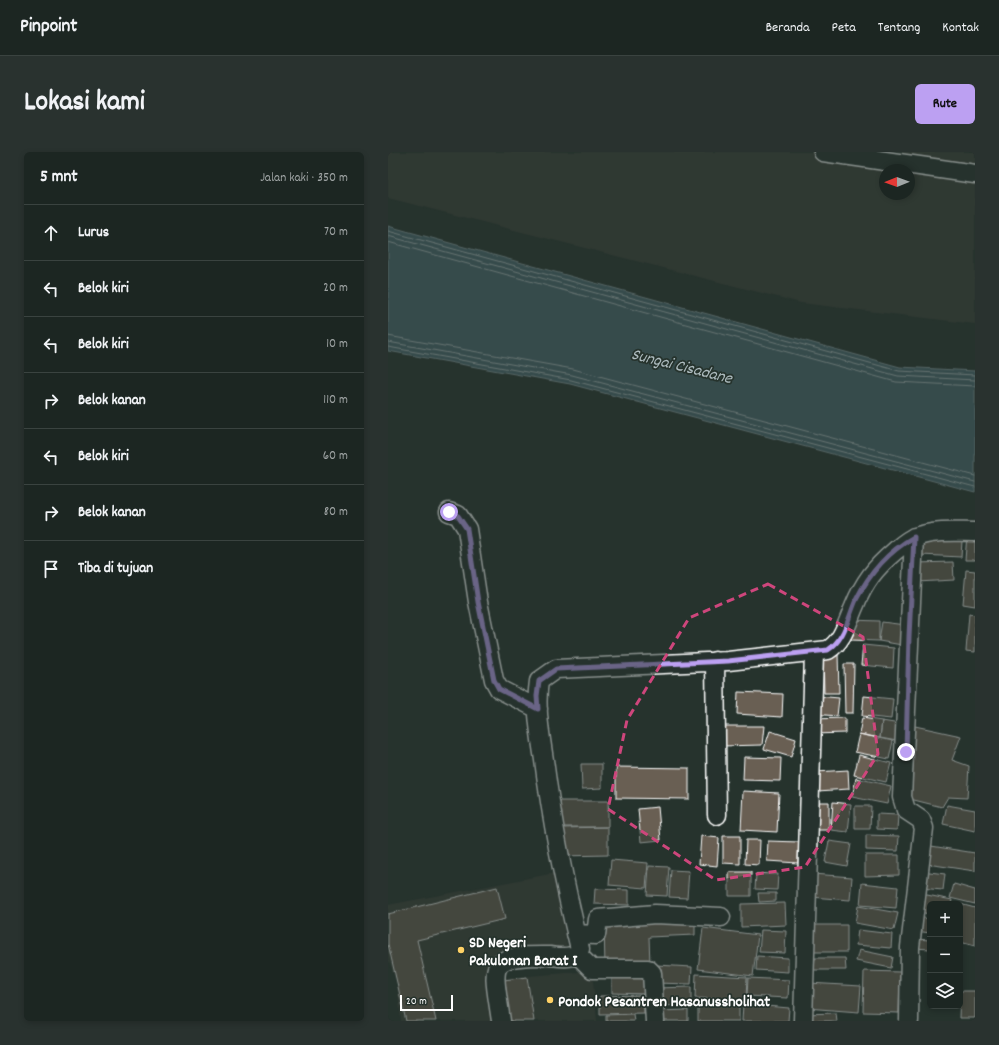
<!DOCTYPE html>
<html lang="id">
<head>
<meta charset="utf-8">
<style>
  :root { --surface:#1c2622; --page:#29322f; --text:#f1f3f6; --muted:#a0a5a5; --line:#3a4340; --accent:#bca0f2 }
  body { margin:0; font-family:Dekko,sans-serif; background:var(--page); color:var(--text) }
  .controls { position:absolute; right:12px; bottom:12px; display:grid; overflow:hidden; border-radius:6px; box-shadow:0 2px 6px #0003 }
  .controls button { width:36px; height:36px; display:grid; place-items:center; padding:0; border:0; border-bottom:1px solid var(--line); background:var(--surface); color:var(--text); font:20px sans-serif }
  .compass { position:absolute; left:491px; top:12px; width:36px; height:36px; border-radius:50%; background:var(--surface); box-shadow:0 2px 6px #0003; rotate:269deg }
  .scale { position:absolute; left:12px; bottom:10px; width:53px; box-sizing:border-box; padding-left:4px; border:2px solid #fff; border-top:0; font-size:11px; line-height:14px; white-space:nowrap; color:#fff; -webkit-text-stroke:3px #26332d; paint-order:stroke }
  .stop { position:absolute; width:12px; height:12px; margin:-9px; border:3px solid #bca0f2; border-radius:50%; background:#fff }
  .stop.end { background:#bca0f2; border-color:#fff; box-shadow:0 1px 4px #0008 }
  .list { margin:0; padding:0; list-style:none }
  h2 { display:flex; justify-content:space-between; align-items:center; height:52px; margin:0; padding:0 16px; font-size:17px }
  h2 small { font-size:13px; font-weight:400; color:var(--muted) }
  .list li { display:grid; grid-template-columns:26px 1fr auto; gap:12px; align-items:center; box-sizing:border-box; height:56px; padding:0 16px; border-top:1px solid var(--line) }
  .list b { display:block; font-size:15px; white-space:nowrap }
  .list em { font-size:13px; font-style:normal; color:var(--muted) }
  .icon { flex:none; width:22px; height:22px; fill:none; stroke:currentColor; stroke-width:2; stroke-linecap:round; stroke-linejoin:round }
  .map { position:relative; flex:none; width:587px; height:869px; overflow:hidden; border-radius:6px }
  header { display:flex; align-items:center; gap:24px; box-sizing:border-box; height:56px; padding:0 20px; background:var(--surface); border-bottom:1px solid var(--line) }
  header strong { font-size:19px }
  nav { display:flex; gap:22px; margin-inline-start:auto; font-size:14px }
  .intro { display:flex; align-items:center; justify-content:space-between; box-sizing:border-box; height:96px; padding:0 24px }
  h1 { margin:0; font-size:28px }
  .button { padding:10px 18px; border-radius:6px; background:var(--accent); color:#111; font-size:14px; font-weight:700 }
  main { display:flex; gap:24px; padding:0 24px }
  aside { flex:1; background:var(--surface); border-radius:6px; box-shadow:0 2px 6px #0003 }
  .map>svg:first-child { display:block }
  .built { fill:#3a4038; fill-rule:evenodd }
  .water { fill:#49686f; stroke:#92a4a9 }
  .lines { fill:none; stroke-linecap:round; stroke-linejoin:round }
  .shore { stroke:#b6c3c5; stroke-width:1 }
  .building { fill:#695f53; stroke:#fff }
  .minor-casing { stroke:#fff; stroke-width:21 }
  .minor { stroke:#26332d; stroke-width:18 }
  .route { stroke:#bca0f2; stroke-width:5 }
  .marked { fill:none; stroke:#ce467c; stroke-width:3; stroke-dasharray:8 5; stroke-linejoin:round }
  .poi-dot { fill:#ffd166; stroke:#26332d; stroke-width:1.5 }
  .labels { text-anchor:middle; stroke-width:3.5; stroke-linejoin:round; paint-order:stroke }
  .poi-label { font-size:16px; font-weight:bold; fill:#fff; stroke:#26332d; text-anchor:start }
  .water-label { font-size:17px; font-style:italic; fill:#adbbbe; stroke:#26332d }
</style>
</head>
<body>
<header>
<strong>Pinpoint</strong>
<nav><a>Beranda</a><a>Peta</a><a>Tentang</a><a>Kontak</a></nav>
</header>
<div class="intro"><h1>Lokasi kami</h1><a class="button">Rute</a></div>
<main>
<aside>
<h2>5 mnt<small>Jalan kaki · 350 m</small></h2>
<ul class="list">
<li><svg class="icon" aria-label="ahead" viewBox="0 0 24 24"><path d="M12 20V5M6 11l6-6 6 6"/></svg><div><b>Lurus</b></div><em>70 m</em></li>
<li><svg class="icon" aria-label="left" viewBox="0 0 24 24"><path d="M17 20v-9H6M10 6l-5 5 5 5"/></svg><div><b>Belok kiri</b></div><em>20 m</em></li>
<li><svg class="icon" aria-label="left" viewBox="0 0 24 24"><path d="M17 20v-9H6M10 6l-5 5 5 5"/></svg><div><b>Belok kiri</b></div><em>10 m</em></li>
<li><svg class="icon" aria-label="right" viewBox="0 0 24 24"><path d="M7 20v-9h11M14 6l5 5-5 5"/></svg><div><b>Belok kanan</b></div><em>110 m</em></li>
<li><svg class="icon" aria-label="left" viewBox="0 0 24 24"><path d="M17 20v-9H6M10 6l-5 5 5 5"/></svg><div><b>Belok kiri</b></div><em>60 m</em></li>
<li><svg class="icon" aria-label="right" viewBox="0 0 24 24"><path d="M7 20v-9h11M14 6l5 5-5 5"/></svg><div><b>Belok kanan</b></div><em>80 m</em></li>
<li><svg class="icon" aria-label="arrive" viewBox="0 0 24 24"><path d="M6 21V4h12l-3 4 3 4H6"/></svg><div><b>Tiba di tujuan</b></div></li>
</ul>
</aside>
<div class="map">
<svg width="587" height="869" viewBox="0 0 587 869">
  <rect width="100%" height="100%" fill="#26332d"/>
  <filter id="ink" filterUnits="userSpaceOnUse"><feTurbulence type="fractalNoise" baseFrequency=".025" numOctaves="2"/><feDisplacementMap in="SourceGraphic" scale="8" xChannelSelector="R" yChannelSelector="G"/><feConvolveMatrix kernelMatrix="1 2 1 2 8 2 1 2 1" color-interpolation-filters="sRGB"/></filter>
  <g filter="url(#ink)">
    <path class="built" d="M0 0H587V172L413 151 0 46ZM497 18H521V42H497Z
      M167 721 179 794 113 801 106 869H13L9 832 0 806V753Z
      M204 819 209 869H120L114 826Z"/>
    <path class="water" d="M0 74 512 215 587 219V340L182 232 0 199Z"/>
    <g class="lines">
      <path class="shore" d="M0 79 511 219 587 223
        M0 84 510 224 587 228
        M0 90 508 230 587 234
        M0 184 185 217 587 324
        M0 190 184 223 587 330
        M0 195 183 228 587 335"/>
    </g>
    <path class="building" d="M579 383 587 384V408H577Z
      M534 387 574 389 573 405 533 403Z
      M565 410 566 428 529 430 528 411Z
      M578 418 587 419V454L575 452Z
      M581 462 587 463V500L578 499Z
      M463 468 491 469V489L463 488Z
      M494 470 517 473 514 493 491 489Z
      M475 493 506 496 505 516 473 513Z
      M435 502H450L451 541H436Z
      M456 512H466L465 561H457Z
      M350 540 395 542 394 565 349 562Z
      M428 544 451 546 449 564 426 562Z
      M476 544 505 547 503 567 474 564Z
      M457 566V581L425 582V567Z
      M474 566 494 569 492 586 471 582Z
      M494 569 512 572 509 589 492 586Z
      M331 574H376L374 593 333 594Z
      M527 574 573 584 564 608 581 614 579 646 560 645 554 655 518 646Z
      M382 579 408 587 403 605 376 597Z
      M471 582 505 589 501 607 467 600Z
      M471 603 503 611 498 630 466 623Z
      M356 605 393 606 392 629 355 628Z
      M193 612H214V636L194 637Z
      M228 615 301 616V647L228 646Z
      M460 618 461 637 429 639 428 620Z
      M468 626 503 634 499 652 464 645Z
      M355 639 391 641 389 680 353 678Z
      M172 649H220V675H172Z
      M428 650H441V678H428Z
      M445 650 463 652 460 680 443 678Z
      M559 653 587 658V679L555 672Z
      M467 654H483L482 677H467Z
      M270 655 273 688 253 690 250 657Z
      M489 662 510 663 509 678 489 677Z
      M220 675V703L173 704 172 676Z
      M478 683 511 684 510 699 478 698Z
      M313 684 331 686 329 714 311 712Z
      M335 684H352V712L335 711Z
      M358 688H372L371 713 357 712Z
      M380 689 411 690 410 711 379 709Z
      M441 689 463 692 459 714 437 710Z
      M543 694 587 701V719L539 712Z
      M477 703H511V723L477 724Z
      M223 708 260 711 258 736 221 733Z
      M261 714 281 715 279 744 259 743Z
      M283 718 301 719 299 746 281 745Z
      M534 719 557 722 555 738 532 736Z
      M341 720H363V744H341Z
      M368 722H390L389 738 367 737Z
      M424 722 464 725 462 748 423 745Z
      M474 731 510 735 508 756 472 753Z
      M566 732 587 738V752L562 746Z
      M109 735 117 767 29 788 48 869H18L0 792V762Z
      M207 737 241 738V753L206 752Z
      M370 741H388V749L371 750Z
      M534 742 564 748 563 752H542V762L531 760Z
      M397 751 398 773 353 775V752Z
      M572 752 587 756V794L572 790Z
      M470 754 510 761 506 778 467 771Z
      M530 765 542 767V781L528 779Z
      M307 766V783L261 785 262 813 217 815 216 771Z
      M424 773H459V800H424Z
      M315 776 370 783 365 824 310 817Z
      M373 778 398 779 397 801 371 800Z
      M470 778 504 782 503 796 468 793Z
      M527 787 542 788V797L526 796Z
      M471 798 505 805 503 816 468 809Z
      M369 804 400 806V820L368 818Z
      M427 806H457L458 818H426Z
      M268 813 304 815 303 832 267 831Z
      M476 819 512 820 511 861 475 860Z
      M224 820H258V842L224 841Z
      M308 822 359 825 358 848 307 846Z
      M139 825 146 869H122L116 828Z
      M360 826 401 828 400 846 359 844Z
      M420 831 473 834 471 860 418 856Z
      M303 835V853L267 854V836Z
      M572 839H587V866H571Z
      M256 843V861L212 862V844Z
      M310 848H351V869H310Z
      M355 852 401 856 400 869H354Z
      M300 858V869H271V859Z
      M448 861 449 869H417L416 862Z
      M245 862 246 869H218V863Z"/>
    <g class="lines">
      <defs>
        <path id="minor" d="M435 0 587 22
          M61 360 70 363 79 377 90 450 106 528 111 537 150 557
          M327 509 329 663
          M188 782 208 783 210 767 267 762 333 765
          M189 802 204 817H260L264 821 267 869
          M113 869C105 812 96 803 162 804 171 805 181 807 189 802L192 797C177 735 164 671 156 608 152 581 147 555 151 529L168 517 340 509 440 498C455 489 459 471 466 455 476 430 487 416 507 399 513 394 519 388 527 385 546 378 567 380 587 380
          M415 869 426 501
          M521 869 522 795 536 676 533 668 518 658 514 645 526 385"/>
      </defs>
      <use href="#minor" class="minor-casing"/>
      <use href="#minor" class="minor"/>
    </g>
  </g>
  <g class="lines" filter="url(#ink)">
    <path class="route" d="M61 360 70 364 79 377 90 450 106 528 111 537 150 557 149 544 151 529 168 517 340 509 440 498C457 487 460 466 468 448 481 422 501 399 526 385L521 484 518 600"/>
  </g>
  <path d="M0 0H587V869H0ZM380 432 475 485 490 602 417 715 328 728 220 657 239 568 301 466Z" fill="#26332d" fill-opacity=".55" fill-rule="evenodd"/>
  <path class="marked" d="M380 432 475 485 490 602 417 715 328 728 220 657 239 568 301 466Z"/>
  <g class="poi-dot">
    <circle cx="73" cy="798" r="4"/>
    <circle cx="162" cy="848" r="4"/>
  </g>
  <g class="labels">
    <g class="poi-label">
      <text x="81" y="795">SD Negeri<tspan x="81" dy="18">Pakulonan Barat I</tspan></text>
      <text x="170" y="854">Pondok Pesantren Hasanussholihat</text>
    </g>
    <g class="water-label">
      <text transform="translate(294 213) rotate(14)" y="6">Sungai Cisadane</text>
    </g>
  </g>
</svg>
<div class="controls">
<button>+</button>
<button>−</button>
<button><svg class="icon" aria-label="layers" viewBox="0 0 24 24"><path d="M12 4l9 5-9 5-9-5zM3 14l9 5 9-5"/></svg></button>
</div>
<svg class="compass" viewBox="-18 -18 36 36"><path d="M0-13l5 13h-10z" fill="#e53935"/><path d="M0 13l5-13h-10z" fill="#a0a5a5"/></svg>
<div class="scale">20 m</div>
<div class="stop" style="left:61px;top:360px"></div>
<div class="stop end" style="left:518px;top:600px"></div>
</div>
</main>
</body>
</html>
